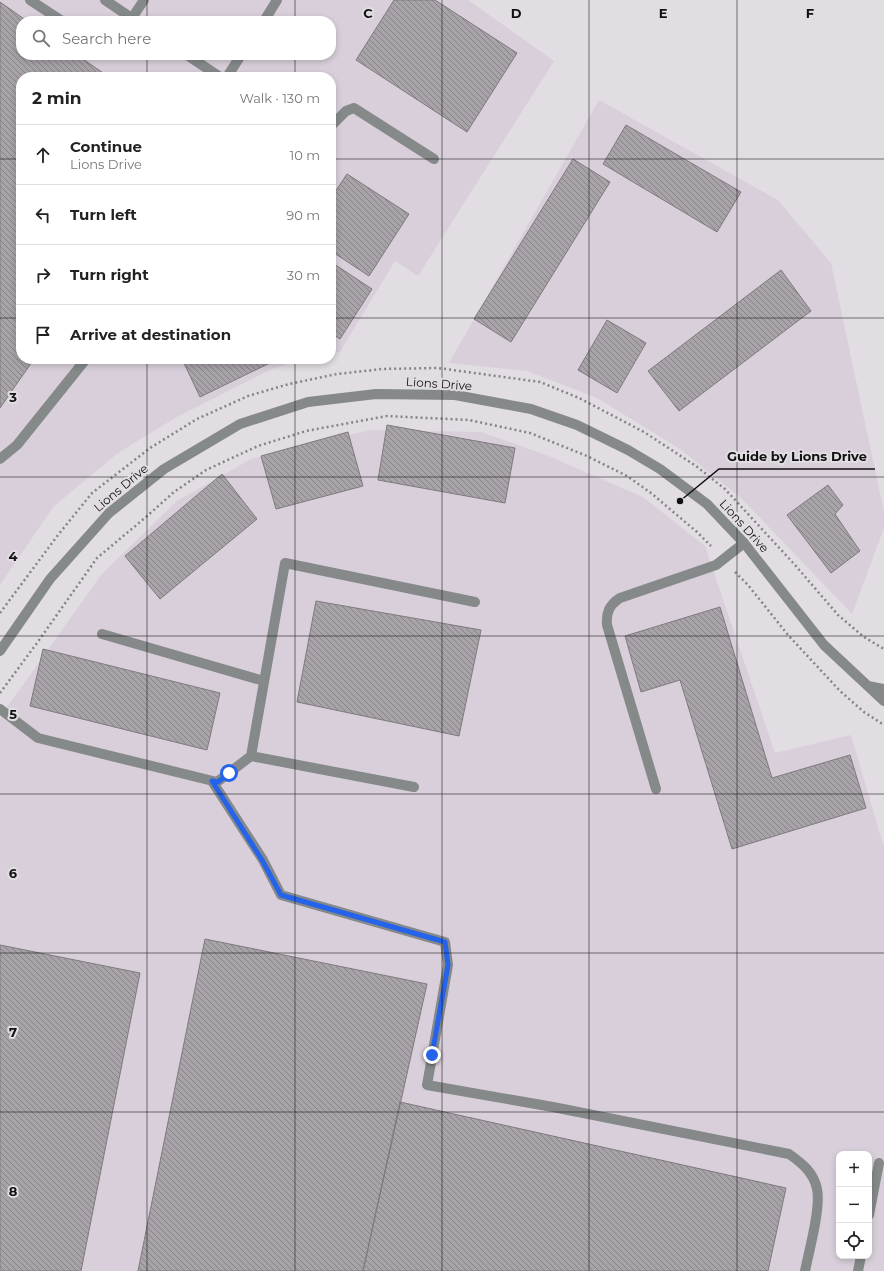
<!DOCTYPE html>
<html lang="en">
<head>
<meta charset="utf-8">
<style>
  :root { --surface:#fff; --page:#f2f2f2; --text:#222; --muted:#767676; --line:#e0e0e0 }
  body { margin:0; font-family:Montserrat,sans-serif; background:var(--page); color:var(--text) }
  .controls { position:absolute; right:12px; bottom:12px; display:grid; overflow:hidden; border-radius:8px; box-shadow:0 2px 6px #0003 }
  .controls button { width:36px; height:36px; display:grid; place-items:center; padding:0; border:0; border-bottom:1px solid var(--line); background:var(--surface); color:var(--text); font:20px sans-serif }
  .stop { position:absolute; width:12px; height:12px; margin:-9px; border:3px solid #2563eb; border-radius:50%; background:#fff }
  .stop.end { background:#2563eb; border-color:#fff; box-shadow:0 1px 4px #0008 }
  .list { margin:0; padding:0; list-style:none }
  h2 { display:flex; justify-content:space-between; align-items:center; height:52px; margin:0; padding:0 16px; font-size:17px }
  h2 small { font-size:13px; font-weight:400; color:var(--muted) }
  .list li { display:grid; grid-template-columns:26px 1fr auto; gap:12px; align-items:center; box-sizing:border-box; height:60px; padding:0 16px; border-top:1px solid var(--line) }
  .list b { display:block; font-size:15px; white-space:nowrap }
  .list p { margin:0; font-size:13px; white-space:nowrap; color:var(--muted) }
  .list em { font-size:13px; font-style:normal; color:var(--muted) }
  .icon { flex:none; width:22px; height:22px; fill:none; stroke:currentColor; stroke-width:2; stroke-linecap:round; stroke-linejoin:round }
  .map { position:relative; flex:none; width:884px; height:1271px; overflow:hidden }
  .search { position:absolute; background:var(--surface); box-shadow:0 2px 6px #0003; left:16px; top:16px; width:320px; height:44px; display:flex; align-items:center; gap:10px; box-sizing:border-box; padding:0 14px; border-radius:16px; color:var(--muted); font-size:15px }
  .panel { position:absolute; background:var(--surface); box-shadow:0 2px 6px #0003; left:16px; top:72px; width:320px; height:292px; border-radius:16px }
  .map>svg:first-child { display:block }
  .built { fill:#d8cfda; fill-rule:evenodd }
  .building { fill:url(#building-back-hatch); stroke:#7e7a7e }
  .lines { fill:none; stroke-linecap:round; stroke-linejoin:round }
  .path { stroke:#858386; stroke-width:2.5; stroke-dasharray:2 3; stroke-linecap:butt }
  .lane { stroke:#86898a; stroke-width:10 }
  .street { stroke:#86898a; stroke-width:10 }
  .route { stroke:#2563eb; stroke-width:5 }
  .grid { fill:none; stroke:#121112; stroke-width:1; stroke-opacity:0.55 }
  .labels { text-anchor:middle; stroke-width:4; stroke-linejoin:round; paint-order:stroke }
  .street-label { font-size:12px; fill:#121112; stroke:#e1dde2 }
  .grid-label { font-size:13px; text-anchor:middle; font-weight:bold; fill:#121112; stroke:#e1dde2; stroke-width:4; stroke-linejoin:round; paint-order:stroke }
  .leader { fill:none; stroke:#121112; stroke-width:1.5 }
  .callout-dot { fill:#121112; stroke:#e1dde2; stroke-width:1.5 }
  .callout-label { font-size:13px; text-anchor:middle; font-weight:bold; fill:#121112; stroke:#e1dde2; stroke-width:4; stroke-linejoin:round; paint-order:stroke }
</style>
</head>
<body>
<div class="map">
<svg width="884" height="1271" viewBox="0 0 884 1271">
  <defs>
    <pattern id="building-back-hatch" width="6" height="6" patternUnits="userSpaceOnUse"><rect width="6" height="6" fill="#a7a3a8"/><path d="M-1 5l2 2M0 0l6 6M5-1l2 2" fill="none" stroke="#878387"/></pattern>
  </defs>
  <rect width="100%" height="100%" fill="#e1dde2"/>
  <path class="built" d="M0 0H468L554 61 418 276 395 261 340 352 331 354V77H21V359H308L294 362 272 369 175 418 118 453 54 506 0 585ZM21 21H331V55H21Z
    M599 100 778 200 831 263 884 512V528L852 614 741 498 680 449 597 398 527 371 449 363Z
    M370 430 481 432 546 455 643 497 705 546 775 753 851 735 882 841 884 844V1271H0V717L101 575 177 501 251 459ZM839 1154H869V1256H839Z"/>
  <path class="building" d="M394 0H435L517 53 467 132 356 60Z
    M0 2 27 21H21V55H77L109 77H21V359H34L0 408Z
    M626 125 741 192 717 232 603 164Z
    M573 159 610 182 511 342 474 319Z
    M347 174 409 214 369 276 331 251V198Z
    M331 262 372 289 340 339 331 333Z
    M781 270 811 311 679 411 648 371Z
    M607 320 646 343 617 393 578 370Z
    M182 359H278L200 397Z
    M387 425 515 448 505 503 378 480Z
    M348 432 363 486 276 509 261 456Z
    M222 474 257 519 160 599 125 556Z
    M828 485 843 505 835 514 860 551 831 573 787 515Z
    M316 601 481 630 459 736 297 702Z
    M720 607 772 778 850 755 866 808 732 849 680 680 641 692 625 636Z
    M43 649 220 693 207 750 30 706Z
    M205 939 427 984 363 1271H138Z
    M0 945 140 973 81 1271H0Z
    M400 1102 786 1188 768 1271H363Z"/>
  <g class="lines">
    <path class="path" d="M735 572 748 585 788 635 840 691 864 712 884 725
      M0 613 58 535 92 493 150 448 197 419 248 396 289 384 337 374 382 369 438 368 540 382 579 398 644 432 696 466 725 489 795 565 838 615 864 637 884 649
      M0 693 37 643 97 558 146 517 174 492 206 470 258 446 306 431 387 416 469 420 530 433 587 456 627 476 651 493 697 532 711 546"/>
    <path class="lane" d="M30 0 62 21
      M105 0 136 21
      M130 21 144 0
      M264 21 277 0
      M187 55 220 77
      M227 77 241 55
      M331 126 346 111 354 108 434 159
      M0 459 17 445 86 359
      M102 634 264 681
      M0 709 38 738 217 782 251 756
      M251 756 285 563 475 602
      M251 756 414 787
      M212 781 263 860 281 895 445 942 448 965 427 1085 553 1107 789 1154C802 1163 814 1173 817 1189 821 1208 809 1251 805 1271
      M656 789 607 625C606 613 609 605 620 598L716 565 744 543
      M869 1215 879 1163
      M858 1271 861 1256"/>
    <path class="street" d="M0 651 50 579 109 513 164 469 240 424 308 402 376 394 455 395 531 409 577 425 628 450 660 469 707 504 744 543 824 645 884 701
      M868 686 884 689"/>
  </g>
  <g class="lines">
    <path class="route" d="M229 773 218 782 212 781 262 860 281 895 445 942 448 965 432 1055"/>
  </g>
  <path class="grid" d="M147 0V21M295 0V21M442 0V1271M589 0V1271M737 0V1271M147 55V77M295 55V77M0 159H21M331 159H884M0 318H21M331 318H884M147 359V1271M295 359V1271M0 477H884M0 636H884M0 794H884M0 953H884M0 1112H884"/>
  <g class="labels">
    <g class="street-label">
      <text transform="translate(439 384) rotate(4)" y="4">Lions Drive</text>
      <text transform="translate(121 488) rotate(-40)" y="4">Lions Drive</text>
      <text transform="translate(744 526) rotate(48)" y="4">Lions Drive</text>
    </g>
  </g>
  <g class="grid-label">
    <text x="368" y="18">C</text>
    <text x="516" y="18">D</text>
    <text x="663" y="18">E</text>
    <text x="810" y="18">F</text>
    <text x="13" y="402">3</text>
    <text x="13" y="561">4</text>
    <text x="13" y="719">5</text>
    <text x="13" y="878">6</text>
    <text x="13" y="1037">7</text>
    <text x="13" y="1196">8</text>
  </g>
  <path class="leader" d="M680 501L719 469H875"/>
  <circle class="callout-dot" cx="680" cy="501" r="4"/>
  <g class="callout-label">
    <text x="797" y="461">Guide by Lions Drive</text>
  </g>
</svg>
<div class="controls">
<button>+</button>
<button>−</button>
<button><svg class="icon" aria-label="locate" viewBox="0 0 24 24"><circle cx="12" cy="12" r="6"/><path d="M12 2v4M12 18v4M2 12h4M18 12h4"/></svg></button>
</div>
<div class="stop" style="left:229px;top:773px"></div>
<div class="stop end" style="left:432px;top:1055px"></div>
<div class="search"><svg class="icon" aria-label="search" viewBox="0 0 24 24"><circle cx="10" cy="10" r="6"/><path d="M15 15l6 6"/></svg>Search here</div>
<section class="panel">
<h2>2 min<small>Walk · 130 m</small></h2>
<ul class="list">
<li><svg class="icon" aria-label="ahead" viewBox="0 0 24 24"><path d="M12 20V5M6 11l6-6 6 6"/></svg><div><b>Continue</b><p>Lions Drive</p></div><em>10 m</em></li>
<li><svg class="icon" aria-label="left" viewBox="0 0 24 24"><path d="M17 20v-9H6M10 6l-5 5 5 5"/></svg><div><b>Turn left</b></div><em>90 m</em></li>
<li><svg class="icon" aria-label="right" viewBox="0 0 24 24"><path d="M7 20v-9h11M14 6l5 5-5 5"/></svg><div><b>Turn right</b></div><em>30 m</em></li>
<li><svg class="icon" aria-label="arrive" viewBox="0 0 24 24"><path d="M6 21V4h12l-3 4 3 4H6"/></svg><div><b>Arrive at destination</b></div></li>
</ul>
</section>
</div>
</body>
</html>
